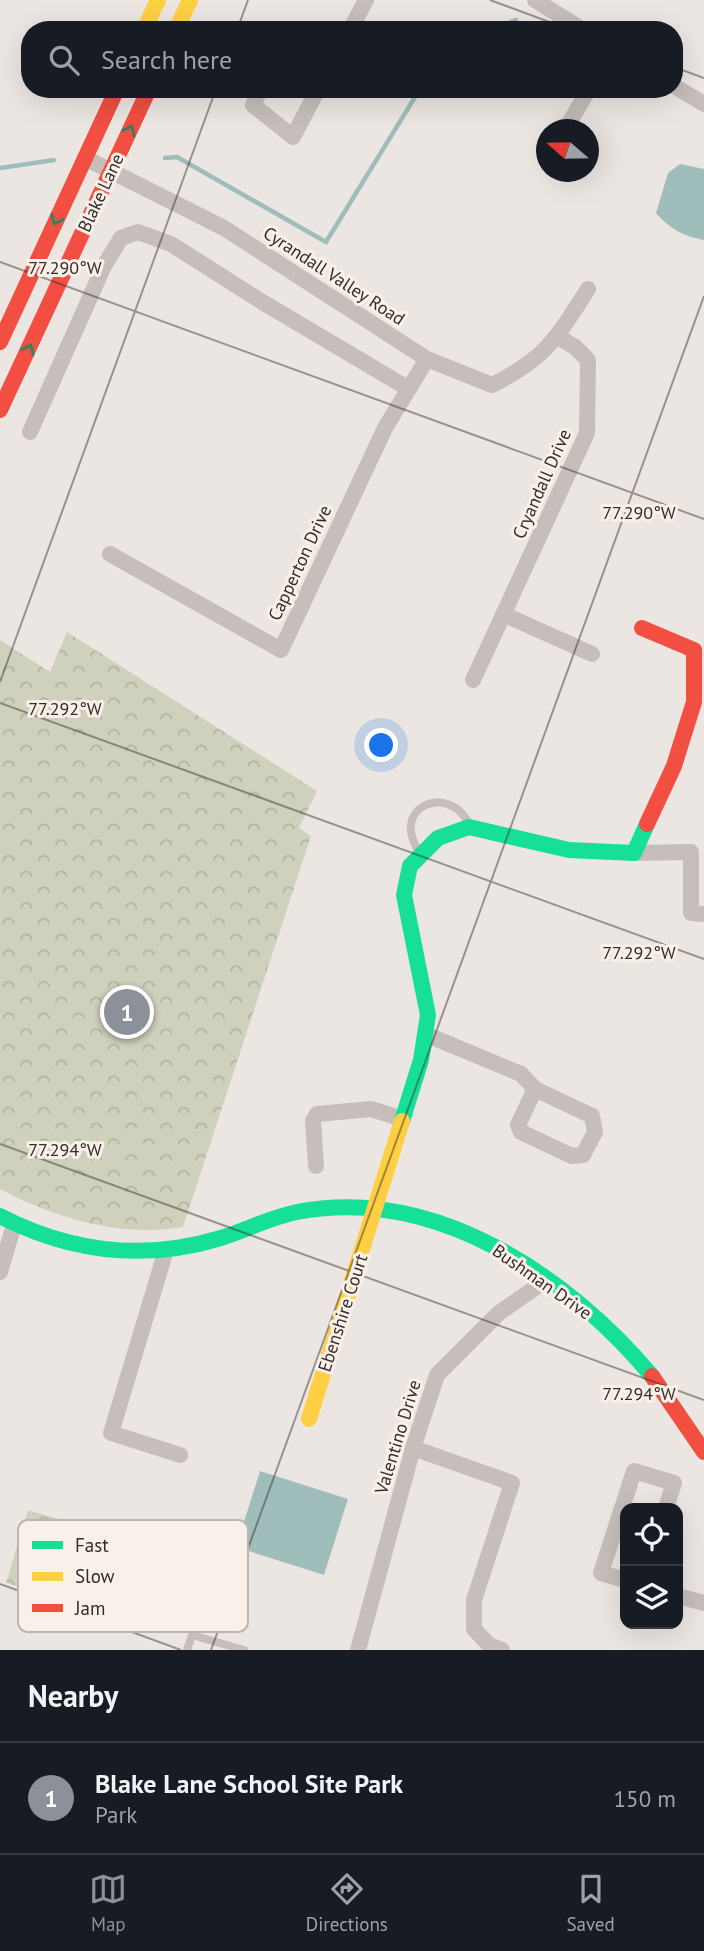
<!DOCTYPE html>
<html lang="en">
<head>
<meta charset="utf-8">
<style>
  :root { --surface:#171b24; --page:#242831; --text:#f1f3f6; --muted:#9ea1a6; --line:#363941; --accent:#8c9099 }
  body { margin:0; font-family:"PT Sans",sans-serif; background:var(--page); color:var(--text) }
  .controls { position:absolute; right:21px; bottom:21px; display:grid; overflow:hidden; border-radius:14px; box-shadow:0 7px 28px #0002 }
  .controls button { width:63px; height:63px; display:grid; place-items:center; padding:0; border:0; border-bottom:2px solid var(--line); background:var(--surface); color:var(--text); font:35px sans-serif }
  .compass { position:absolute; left:536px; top:119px; width:63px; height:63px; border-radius:50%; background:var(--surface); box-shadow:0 7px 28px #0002; rotate:290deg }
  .you { position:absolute; left:382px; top:746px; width:24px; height:24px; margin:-18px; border:5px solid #fff; border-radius:50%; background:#1a73e8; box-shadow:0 0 0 10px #1a73e833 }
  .badge { display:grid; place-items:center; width:46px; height:46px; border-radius:50%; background:var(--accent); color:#fff; font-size:23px; font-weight:700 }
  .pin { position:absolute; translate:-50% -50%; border:4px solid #fff; box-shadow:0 2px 7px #0006 }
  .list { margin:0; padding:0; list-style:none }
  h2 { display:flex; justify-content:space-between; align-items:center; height:91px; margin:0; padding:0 28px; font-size:30px }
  h2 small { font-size:23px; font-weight:400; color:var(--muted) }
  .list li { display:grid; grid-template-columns:46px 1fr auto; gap:21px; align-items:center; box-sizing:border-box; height:112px; padding:0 28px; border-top:2px solid var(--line) }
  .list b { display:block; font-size:26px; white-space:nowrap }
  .list p { margin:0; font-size:23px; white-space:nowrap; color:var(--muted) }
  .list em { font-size:23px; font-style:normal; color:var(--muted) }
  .icon { flex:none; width:38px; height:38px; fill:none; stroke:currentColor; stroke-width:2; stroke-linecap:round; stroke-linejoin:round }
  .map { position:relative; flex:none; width:704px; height:1650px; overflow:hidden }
  .search { position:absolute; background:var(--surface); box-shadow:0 7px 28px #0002; left:21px; right:21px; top:21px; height:77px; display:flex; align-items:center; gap:18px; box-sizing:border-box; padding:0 24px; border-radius:28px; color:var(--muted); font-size:26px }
  .sheet { height:203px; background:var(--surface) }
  nav { display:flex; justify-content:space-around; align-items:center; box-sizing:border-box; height:98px; border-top:2px solid var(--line); background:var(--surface); font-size:19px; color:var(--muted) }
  nav a { display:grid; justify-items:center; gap:4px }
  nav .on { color:var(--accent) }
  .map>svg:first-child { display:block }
  .park { fill:url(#park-crowns) }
  .pitch { fill:#cfd1bd }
  .water { fill:#9fbdba }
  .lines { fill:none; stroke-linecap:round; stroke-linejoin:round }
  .stream { stroke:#9fbdba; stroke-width:4.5 }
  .lane { stroke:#c5bebb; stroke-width:8 }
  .street { stroke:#c5bebb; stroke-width:16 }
  .fast { stroke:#16e098; stroke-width:16 }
  .slow { stroke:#ffcf43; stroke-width:16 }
  .jam { stroke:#f24e42; stroke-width:16 }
  .oneway { stroke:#268660 }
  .ticks { fill:none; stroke:#362b29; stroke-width:2; stroke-opacity:0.45 }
  .labels { text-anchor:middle; stroke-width:6; stroke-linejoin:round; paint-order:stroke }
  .street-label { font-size:18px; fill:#362b29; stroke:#f8f0e9 }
  .key { fill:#f8f0e9; stroke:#beb5af; stroke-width:2 }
  .key-label { font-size:19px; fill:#362b29 }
  .ticks-label { font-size:18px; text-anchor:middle; fill:#362b29; stroke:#f8f0e9; stroke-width:6; stroke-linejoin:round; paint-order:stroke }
</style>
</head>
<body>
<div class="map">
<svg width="704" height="1650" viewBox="0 0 704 1650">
  <defs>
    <pattern id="park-crowns" width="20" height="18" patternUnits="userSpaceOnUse" patternTransform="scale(1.75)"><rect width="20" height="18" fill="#cfd1bd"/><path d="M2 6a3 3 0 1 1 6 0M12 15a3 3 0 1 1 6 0" fill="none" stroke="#b2b4a2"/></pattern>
  </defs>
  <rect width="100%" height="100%" fill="#ece6e2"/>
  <path class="park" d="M67 632 317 791 299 828 311 836 183 1227C122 1238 54 1218 0 1189V640L50 672Z
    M28 1510 109 1534 87 1607 6 1583Z"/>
  <path class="pitch" d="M38 1520 92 1536 85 1562 30 1545Z"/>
  <path class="water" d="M680 164 704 169V240C683 236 670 229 656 213L668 173Z
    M260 1471 348 1499 324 1575 236 1547Z"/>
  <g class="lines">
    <path class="stream" d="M491 30 516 20
      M165 158 177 157 326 242 420 89
      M0 168 54 160"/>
    <path class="lane" d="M419 853C416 846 411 838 411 831 409 806 435 796 454 807 461 810 465 818 470 824
      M187 1650 192 1635 244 1650"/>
    <path class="street" d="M535 0 583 30
      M350 30 366 0
      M674 86 704 104
      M261 89 253 105 293 137 318 89
      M565 130 589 89
      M85 158 224 228 427 359 492 385C546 358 556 339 588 289
      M30 432 104 266 121 238 138 232 171 244 264 303 409 389
      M110 554 281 650 385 428 427 359
      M503 614 592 654
      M473 680 587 433 588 360 575 347 558 337
      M634 853 691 852V913L704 914
      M425 1034 521 1074 535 1089 592 1116 595 1132 583 1155 572 1156 521 1132 518 1125 535 1089
      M316 1166 313 1121 317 1114 371 1109 403 1119
      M166 1250 111 1433 180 1455
      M0 1272 14 1225
      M413 1448 512 1483 474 1600V1629L489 1645 502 1650
      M625 1580 601 1573 634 1471 674 1483 666 1508
      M678 1596 704 1603
      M358 1650 413 1448 437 1375 499 1313 546 1280"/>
    <path class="fast" d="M402 1121 421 1060 428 1015 404 895 410 866 438 838 469 827 569 850 634 853 647 824
      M0 1216C70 1252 145 1261 221 1238 247 1230 271 1217 297 1212 434 1186 567 1275 652 1376"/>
    <path class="slow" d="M144 30 158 0
      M176 30 190 0
      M309 1419 402 1121"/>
    <path class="jam" d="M0 342 117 89
      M0 410 149 89
      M642 628 694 650V702L674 766 647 824
      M652 1376 704 1452"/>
  </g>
  <defs><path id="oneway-chevron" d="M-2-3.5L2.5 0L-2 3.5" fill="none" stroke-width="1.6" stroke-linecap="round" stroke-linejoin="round" transform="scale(1.75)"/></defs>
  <g class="oneway">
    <use href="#oneway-chevron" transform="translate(130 130) rotate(-65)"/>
    <use href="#oneway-chevron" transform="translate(56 220) rotate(115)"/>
    <use href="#oneway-chevron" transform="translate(29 349) rotate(-65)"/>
  </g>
  <path class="ticks" d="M490 0 571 30M237 30 248 0M674 67 704 78M0 262 704 519M0 682 216 89M0 703 704 959M0 1144 704 1400M0 1584 181 1650M211 1650 704 296"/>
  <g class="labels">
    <g class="street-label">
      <text transform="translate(101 193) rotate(-65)" y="6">Blake Lane</text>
      <text transform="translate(334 276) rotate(33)" y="6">Cyrandall Valley Road</text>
      <text transform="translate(542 484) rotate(-66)" y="6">Cryandall Drive</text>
      <text transform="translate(300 563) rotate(-65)" y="6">Capperton Drive</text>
      <text transform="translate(542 1282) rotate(35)" y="6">Bushman Drive</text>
      <text transform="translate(343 1313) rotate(-72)" y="6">Ebenshire Court</text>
      <text transform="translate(398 1437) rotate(-73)" y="6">Valentino Drive</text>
    </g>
  </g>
  <rect x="18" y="1520" width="230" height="112" rx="10" class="key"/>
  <rect x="32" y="1541" width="31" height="8" fill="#16e098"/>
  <rect x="32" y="1572" width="31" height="9" fill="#ffcf43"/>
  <rect x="32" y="1604" width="31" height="8" fill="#f24e42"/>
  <g class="key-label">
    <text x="75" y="1552">Fast</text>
    <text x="75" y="1583">Slow</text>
    <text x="75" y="1615">Jam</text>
  </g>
  <g class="ticks-label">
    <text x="65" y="274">77.290°W</text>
    <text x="639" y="519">77.290°W</text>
    <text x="65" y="715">77.292°W</text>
    <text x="639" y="959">77.292°W</text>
    <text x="65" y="1156">77.294°W</text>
    <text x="639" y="1400">77.294°W</text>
  </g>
</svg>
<div class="controls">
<button><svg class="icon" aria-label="locate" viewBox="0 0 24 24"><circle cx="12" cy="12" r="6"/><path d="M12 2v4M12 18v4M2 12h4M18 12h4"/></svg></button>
<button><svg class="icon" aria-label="layers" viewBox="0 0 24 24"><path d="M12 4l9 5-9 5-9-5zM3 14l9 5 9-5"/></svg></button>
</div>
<svg class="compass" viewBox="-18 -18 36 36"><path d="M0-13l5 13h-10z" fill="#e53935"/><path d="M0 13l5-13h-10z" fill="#9ea1a6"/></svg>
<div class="you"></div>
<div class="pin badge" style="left:127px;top:1012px">1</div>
<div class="search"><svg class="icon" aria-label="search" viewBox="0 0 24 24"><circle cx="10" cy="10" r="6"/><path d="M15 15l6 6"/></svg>Search here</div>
</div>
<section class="sheet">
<h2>Nearby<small></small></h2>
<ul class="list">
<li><span class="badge">1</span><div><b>Blake Lane School Site Park</b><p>Park</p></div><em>150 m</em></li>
</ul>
</section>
<nav>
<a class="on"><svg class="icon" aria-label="map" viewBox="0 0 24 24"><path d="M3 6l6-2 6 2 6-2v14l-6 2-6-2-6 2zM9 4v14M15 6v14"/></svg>Map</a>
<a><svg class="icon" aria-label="directions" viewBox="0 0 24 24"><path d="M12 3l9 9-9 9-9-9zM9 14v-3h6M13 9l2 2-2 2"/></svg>Directions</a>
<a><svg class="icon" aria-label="saved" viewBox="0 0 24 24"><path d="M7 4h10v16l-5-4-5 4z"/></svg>Saved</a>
</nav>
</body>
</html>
